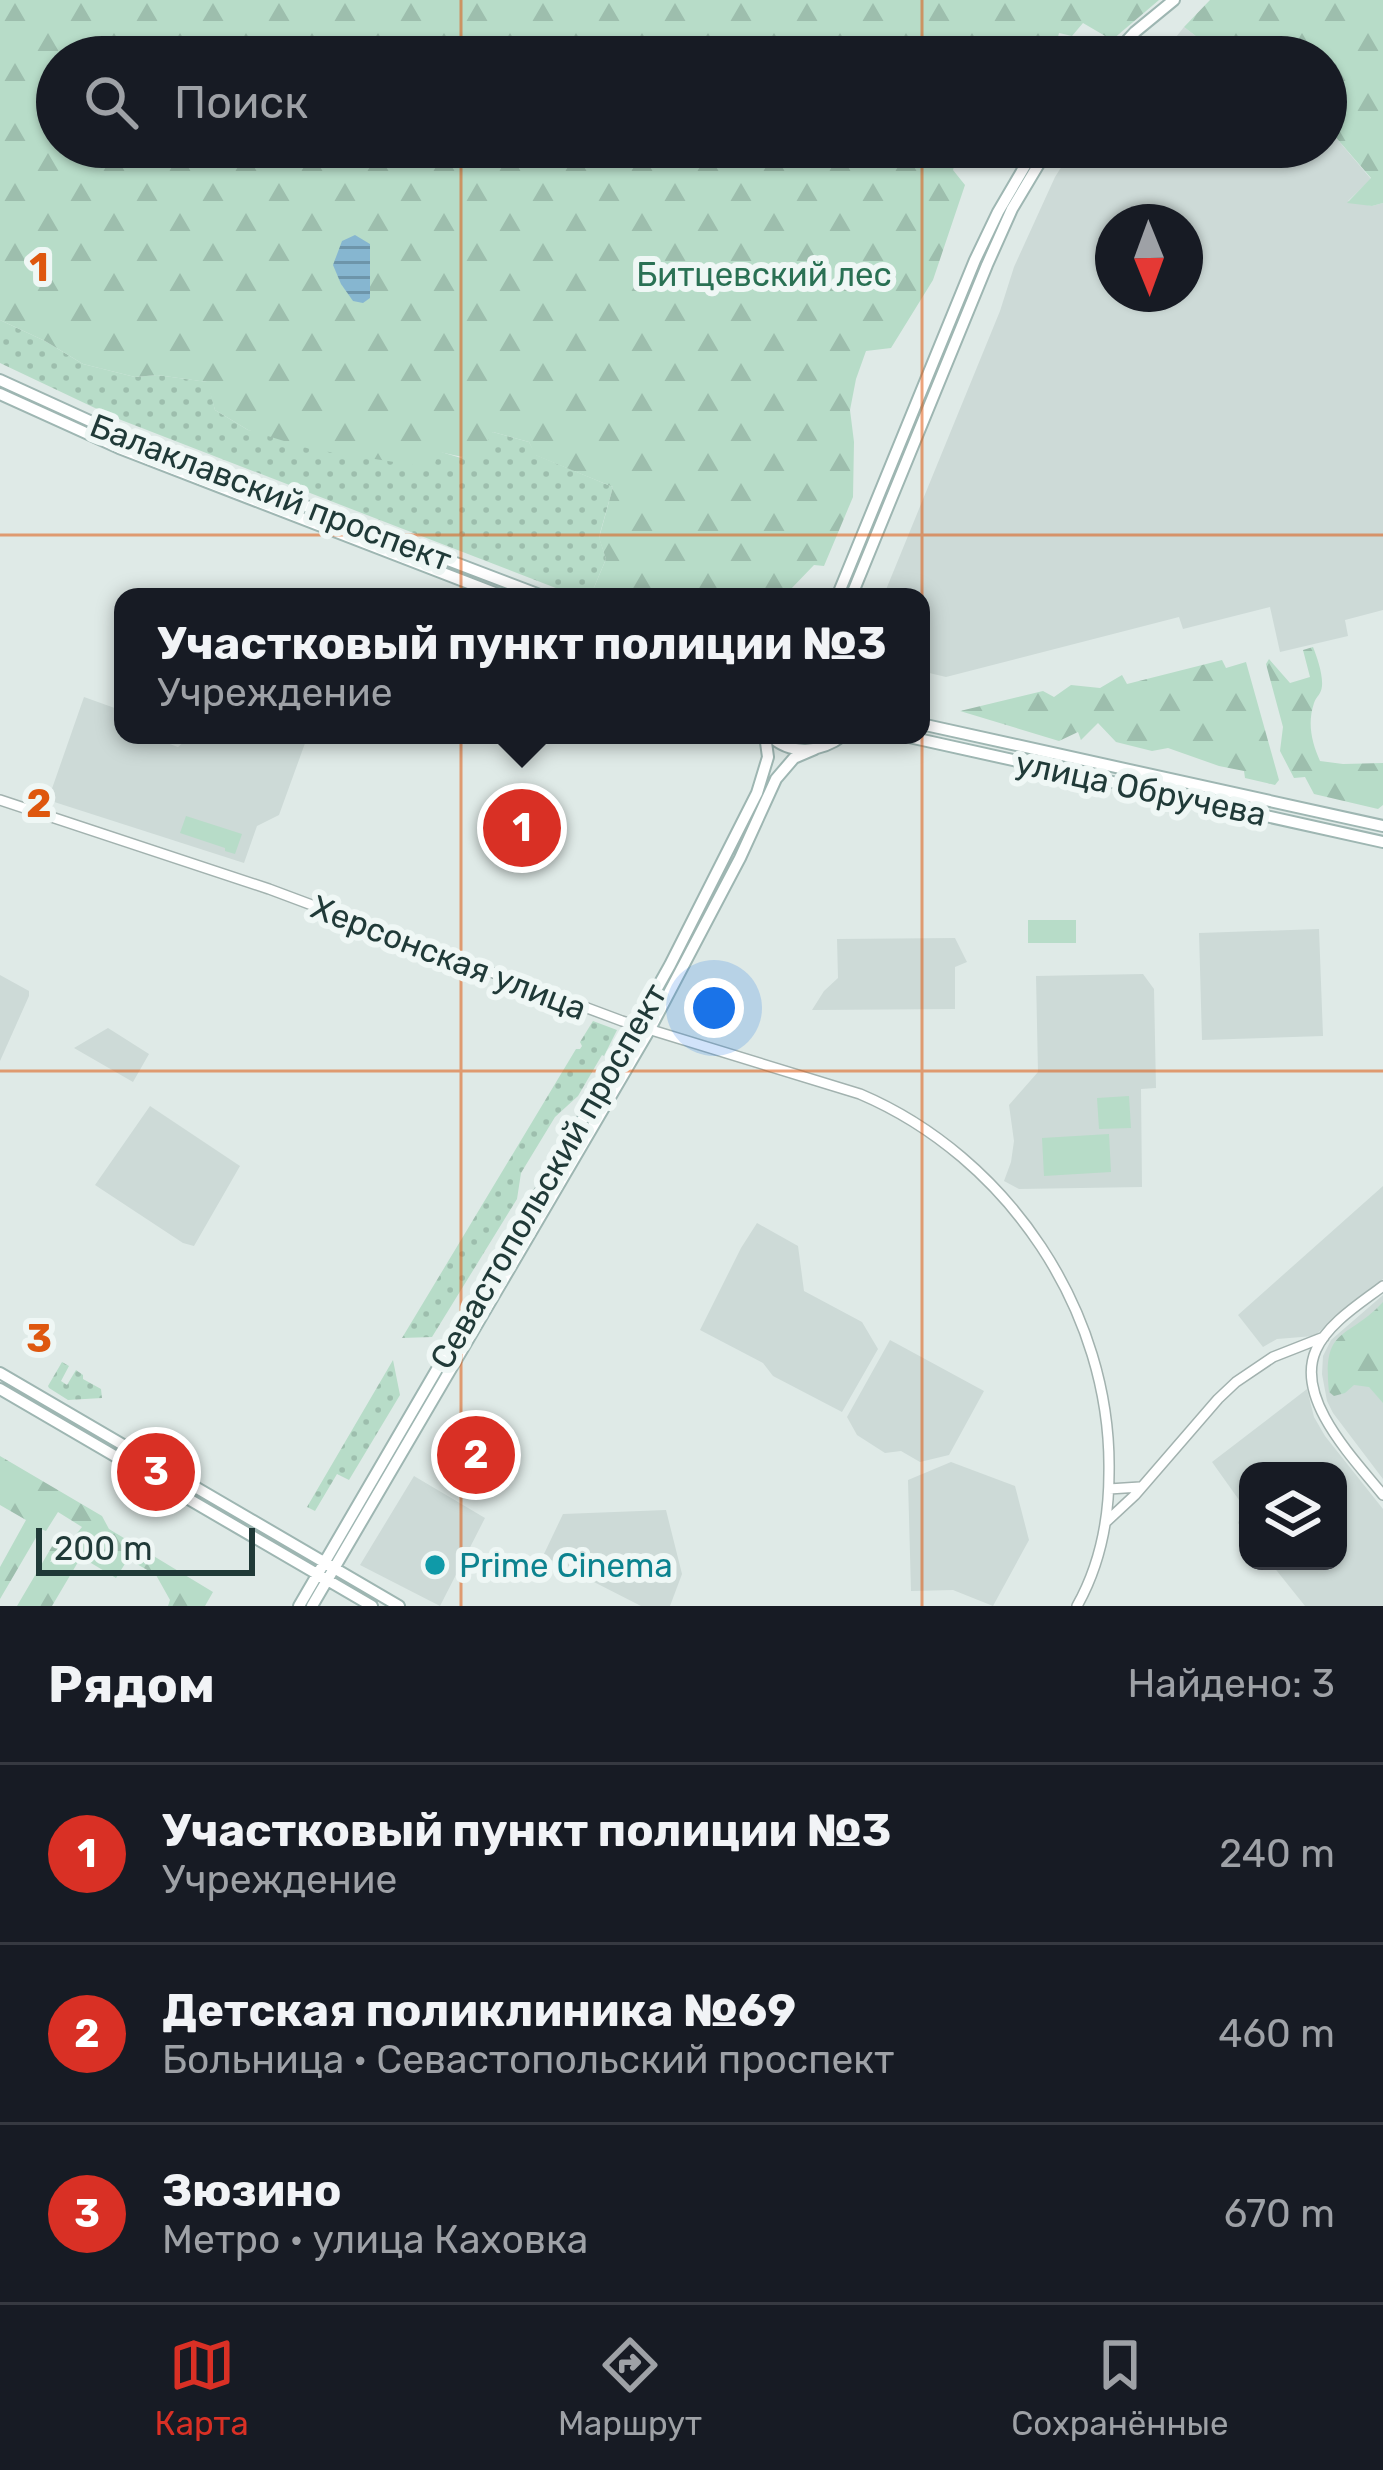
<!DOCTYPE html>
<html lang="ru">
<head>
<meta charset="utf-8">
<style>
  :root { --surface:#171b24; --page:#20242c; --text:#f1f3f6; --muted:#9ea1a6; --line:#363941; --accent:#d93025 }
  body { margin:0; font-family:Rubik,sans-serif; background:var(--page); color:var(--text) }
  .controls { position:absolute; right:36px; bottom:36px; display:grid; overflow:hidden; border-radius:24px; box-shadow:0 3px 9px #0004 }
  .controls button { width:108px; height:108px; display:grid; place-items:center; padding:0; border:0; border-bottom:3px solid var(--line); background:var(--surface); color:var(--text); font:60px sans-serif }
  .compass { position:absolute; left:1095px; top:204px; width:108px; height:108px; border-radius:50%; background:var(--surface); box-shadow:0 3px 9px #0004; rotate:179deg }
  .scale { position:absolute; left:36px; bottom:30px; width:219px; box-sizing:border-box; padding-left:12px; border:6px solid #203a38; border-top:0; font-size:33px; line-height:42px; white-space:nowrap; color:#203a38; -webkit-text-stroke:9px #eff7f5; paint-order:stroke }
  .you { position:absolute; left:714px; top:1008px; width:42px; height:42px; margin:-30px; border:9px solid #fff; border-radius:50%; background:#1a73e8; box-shadow:0 0 0 18px #1a73e833 }
  .badge { display:grid; place-items:center; width:78px; height:78px; border-radius:50%; background:var(--accent); color:#fff; font-size:39px; font-weight:700 }
  .pin { position:absolute; translate:-50% -50%; border:6px solid #fff; box-shadow:0 3px 12px #0006 }
  .popup { position:absolute; left:114px; top:588px; width:816px; height:156px; box-sizing:border-box; display:grid; place-content:center; border-radius:24px; background:var(--surface); filter:drop-shadow(0 3px 9px #0005); font-size:39px; white-space:nowrap; color:var(--muted) }
  .popup b { font-size:45px; color:var(--text) }
  .popup::after { content:''; position:absolute; left:50%; top:100%; margin-left:-24px; border:24px solid transparent; border-top-color:var(--surface) }
  .list { margin:0; padding:0; list-style:none }
  h2 { display:flex; justify-content:space-between; align-items:center; height:156px; margin:0; padding:0 48px; font-size:51px }
  h2 small { font-size:39px; font-weight:400; color:var(--muted) }
  .list li { display:grid; grid-template-columns:78px 1fr auto; gap:36px; align-items:center; box-sizing:border-box; height:180px; padding:0 48px; border-top:3px solid var(--line) }
  .list b { display:block; font-size:45px; white-space:nowrap }
  .list p { margin:0; font-size:39px; white-space:nowrap; color:var(--muted) }
  .list em { font-size:39px; font-style:normal; color:var(--muted) }
  .icon { flex:none; width:66px; height:66px; fill:none; stroke:currentColor; stroke-width:2; stroke-linecap:round; stroke-linejoin:round }
  .map { position:relative; flex:none; width:1383px; height:1606px; overflow:hidden }
  .search { position:absolute; background:var(--surface); box-shadow:0 3px 9px #0004; left:36px; right:36px; top:36px; height:132px; display:flex; align-items:center; gap:30px; box-sizing:border-box; padding:0 42px; border-radius:66px; color:var(--muted); font-size:45px }
  .sheet { height:696px; background:var(--surface) }
  nav { display:flex; justify-content:space-around; align-items:center; box-sizing:border-box; height:168px; border-top:3px solid var(--line); background:var(--surface); font-size:33px; color:var(--muted) }
  nav a { display:grid; justify-items:center; gap:6px }
  nav .on { color:var(--accent) }
  .map>svg:first-child { display:block }
  .built { fill:#cddad7; fill-rule:evenodd }
  .grass { fill:url(#grass-dots) }
  .forest { fill:url(#forest-firs) }
  .garden { fill:#b7dcc8 }
  .water { fill:url(#water-rules) }
  .lines { fill:none; stroke-linecap:round; stroke-linejoin:round }
  .tertiary-casing { stroke:#a2b2af; stroke-width:12 }
  .secondary-casing { stroke:#9eb6b2; stroke-width:14 }
  .tertiary { stroke:#fff; stroke-width:9 }
  .secondary { stroke:#fff; stroke-width:10 }
  .grid { fill:none; stroke:#de570e; stroke-width:3; stroke-opacity:0.55 }
  .culture-dot { fill:#0f9aa8; stroke:#eff7f5; stroke-width:4.5 }
  .labels { text-anchor:middle; stroke-width:12; stroke-linejoin:round; paint-order:stroke }
  .park-label { font-size:33px; fill:#2a7154; stroke:#eff7f5 }
  .street-label { font-size:33px; fill:#203a38; stroke:#eff7f5 }
  .culture-label { font-size:33px; fill:#0d838f; stroke:#eff7f5; text-anchor:start }
  .grid-label { font-size:39px; text-anchor:middle; font-weight:bold; fill:#de570e; stroke:#eff7f5; stroke-width:12; stroke-linejoin:round; paint-order:stroke }
</style>
</head>
<body>
<div class="map">
<svg width="1383" height="1606" viewBox="0 0 1383 1606">
  <defs>
    <pattern id="grass-dots" width="8" height="8" patternUnits="userSpaceOnUse" patternTransform="scale(3)"><rect width="8" height="8" fill="#b7dcc8"/><path d="M2 2h.1M6 6h.1" fill="none" stroke="#9dbead" stroke-width="1.8" stroke-linecap="round"/></pattern>
    <pattern id="forest-firs" width="22" height="20" patternUnits="userSpaceOnUse" patternTransform="scale(3)"><rect width="22" height="20" fill="#b7dcc8"/><path d="M5 1l3.5 6h-7zM16 11l3.5 6h-7z" fill="#9dbead"/></pattern>
    <pattern id="water-rules" width="6" height="5" patternUnits="userSpaceOnUse" patternTransform="scale(3)"><rect width="6" height="5" fill="#86b6d0"/><path d="M0 2.5h6" fill="none" stroke="#6d95aa"/></pattern>
  </defs>
  <rect width="100%" height="100%" fill="#dfeae7"/>
  <path class="built" d="M1184 27 1223 57H1160Z
    M1326 126 1371 179 1348 201 1372 206 1383 203V610L1345 620 1348 636 1280 652 1270 607 1183 629 1179 617 946 677 921 671V597H883L1000 311 1014 267 1055 177 1074 147H1326ZM1113 222H1185V294H1113Z
    M84 697 123 711V735H144L178 747 192 735H308L279 815 257 826 244 863 48 800Z
    M1319 929 1323 1036 1202 1040 1199 933Z
    M955 938 967 962 955 967V1009L812 1010 824 991 838 978 837 939Z
    M1143 974 1154 989 1156 1088 1141 1089 1142 1187 1019 1189 1004 1181 1011 1162 1014 1141 1009 1105 1038 1072 1036 976Z
    M0 975 29 991V996L0 1061Z
    M108 1028 149 1054 133 1082 74 1048Z
    M150 1106 240 1166 194 1246 183 1243 95 1185Z
    M1383 1186V1279L1314 1336 1277 1339 1263 1347 1238 1315Z
    M757 1223 798 1246 804 1291 862 1322 878 1349 842 1412 773 1376 763 1363 700 1330 741 1248Z
    M1383 1295V1479L1333 1413 1327 1401 1322 1374 1323 1356 1331 1340Z
    M890 1340 984 1391 949 1455 920 1462 901 1451 885 1453 857 1435 847 1417Z
    M1307 1389 1314 1417 1325 1436 1383 1509V1606H1305L1269 1561H1338V1471H1248V1536L1238 1523 1244 1507 1212 1462Z
    M951 1462 1015 1486 1029 1540 993 1606 953 1590 911 1591 908 1480Z
    M414 1476 485 1518 440 1606 360 1565Z
    M666 1510 682 1574 670 1606H641L543 1556 563 1514Z"/>
  <path class="grass" d="M0 320 45 341 83 364 135 377 157 375 208 382 215 410 248 430 438 451 461 458 493 432 529 442 536 455 613 487 599 537 606 559 590 597H579L116 418 0 363Z
    M593 1021 617 1030 604 1056 602 1055 578 1096 555 1117 521 1173 517 1199 432 1337 402 1338 576 1049H580L582 1046 580 1042Z
    M393 1360 400 1395 349 1480 337 1474 315 1511 307 1507Z
    M62 1362 69 1366 61 1381 67 1385 76 1370 83 1375V1379L101 1389 102 1398 68 1400 49 1388 48 1386Z"/>
  <path class="forest" d="M0 0H1159L1112 40 1083 23 1072 36 1059 33 1053 57H57V147H960L953 170 965 185 933 280 891 348 866 351 856 379 850 410 854 442 853 497 824 566 814 565 789 591 775 597H590L606 559 599 538 613 487 535 455 529 442 493 432 477 460 439 452 433 468 310 449 248 430 215 410 207 382 157 375 135 377 83 364 45 341 0 320Z
    M1210 0H1383V203L1372 206 1347 203 1371 178 1326 126V57H1223L1184 27Z
    M1313 647C1317 657 1323 674 1322 686 1321 695 1317 695 1314 703 1307 724 1312 743 1320 761L1343 764 1383 763V805L1378 809 1314 794 1305 777 1294 778 1280 751 1283 727 1266 664 1269 659 1290 683 1310 677 1303 650Z
    M1222 660 1226 668 1246 662 1279 780 1275 785 1245 778 1244 771 1219 766 1168 748 1152 751 1116 742 1098 723 1081 740 1078 732 1059 741 960 711 1043 691 1054 697 1071 685 1100 688 1122 675 1127 684Z
    M1383 1302V1403L1369 1387 1354 1385 1345 1393 1334 1396 1329 1392C1322 1325 1347 1341 1383 1302Z
    M0 1456 102 1516 109 1529 213 1592 205 1606H168L170 1600 156 1575 128 1559 116 1578 81 1557 52 1606H17L54 1543 66 1547 82 1527 58 1512 46 1531 41 1529 0 1599V1567L26 1520 0 1505Z"/>
  <path class="garden" d="M186 816 242 834 235 854 225 851V848L180 833Z
    M1028 920H1076V943H1028Z
    M1129 1096 1131 1128 1099 1129 1097 1098Z
    M1109 1134 1111 1172 1044 1176 1042 1138Z"/>
  <path class="water" d="M355 235 370 244V298L363 303 353 301 341 284 333 265 342 241Z"/>
  <g class="lines">
    <defs>
      <path id="tertiary" d="M0 800 269 889 622 1021 860 1094C1008 1157 1112 1312 1109 1473 1109 1519 1100 1565 1077 1606
        M1383 1286C1361 1303 1328 1323 1316 1350 1294 1399 1355 1460 1383 1495
        M1109 1489 1140 1487
        M1106 1522 1135 1495 1218 1399 1236 1382 1273 1357 1324 1337"/>
      <path id="secondary" d="M1112 57 1135 32 1174 0
        M0 380 125 437 545 597
        M0 394 119 448 505 597
        M837 597 975 260 998 212 1036 147
        M851 597 987 265 1012 209 1049 147
        M921 724 1383 826
        M769 735C791 756 820 753 844 735
        M900 735 1383 842
        M0 1373 399 1606
        M0 1389 372 1606
        M299 1606 612 1069 670 965 757 793 768 757 765 735
        M312 1606 650 1029 740 858 776 779 794 758 815 749"/>
    </defs>
    <use href="#tertiary" class="tertiary-casing"/>
    <use href="#secondary" class="secondary-casing"/>
    <use href="#tertiary" class="tertiary"/>
    <use href="#secondary" class="secondary"/>
  </g>
  <path class="grid" d="M461 0V57M922 0V57M461 147V1606M922 147V1606M0 535H1383M0 1071H1383"/>
  <circle class="culture-dot" cx="435" cy="1565" r="12"/>
  <g class="labels">
    <g class="park-label">
      <text x="764" y="286">Битцевский лес</text>
    </g>
    <g class="street-label">
      <text transform="translate(271 492) rotate(21)" y="12">Балаклавский проспект</text>
      <text transform="translate(1141 788) rotate(12)" y="12">улица Обручева</text>
      <text transform="translate(449 957) rotate(21)" y="12">Херсонская улица</text>
      <text transform="translate(548 1176) rotate(-60)" y="12">Севастопольский проспект</text>
    </g>
    <g class="culture-label">
      <text x="459" y="1577">Prime Cinema</text>
    </g>
  </g>
  <g class="grid-label">
    <text x="39" y="281">1</text>
    <text x="39" y="817">2</text>
    <text x="39" y="1352">3</text>
  </g>
</svg>
<div class="controls">
<button><svg class="icon" aria-label="layers" viewBox="0 0 24 24"><path d="M12 4l9 5-9 5-9-5zM3 14l9 5 9-5"/></svg></button>
</div>
<svg class="compass" viewBox="-18 -18 36 36"><path d="M0-13l5 13h-10z" fill="#e53935"/><path d="M0 13l5-13h-10z" fill="#9ea1a6"/></svg>
<div class="scale">200 m</div>
<div class="you"></div>
<div class="pin badge" style="left:522px;top:828px">1</div>
<div class="popup"><b>Участковый пункт полиции №3</b>Учреждение</div>
<div class="pin badge" style="left:476px;top:1455px">2</div>
<div class="pin badge" style="left:156px;top:1472px">3</div>
<div class="search"><svg class="icon" aria-label="search" viewBox="0 0 24 24"><circle cx="10" cy="10" r="6"/><path d="M15 15l6 6"/></svg>Поиск</div>
</div>
<section class="sheet">
<h2>Рядом<small>Найдено: 3</small></h2>
<ul class="list">
<li><span class="badge">1</span><div><b>Участковый пункт полиции №3</b><p>Учреждение</p></div><em>240 m</em></li>
<li><span class="badge">2</span><div><b>Детская поликлиника №69</b><p>Больница · Севастопольский проспект</p></div><em>460 m</em></li>
<li><span class="badge">3</span><div><b>Зюзино</b><p>Метро · улица Каховка</p></div><em>670 m</em></li>
</ul>
</section>
<nav>
<a class="on"><svg class="icon" aria-label="map" viewBox="0 0 24 24"><path d="M3 6l6-2 6 2 6-2v14l-6 2-6-2-6 2zM9 4v14M15 6v14"/></svg>Карта</a>
<a><svg class="icon" aria-label="directions" viewBox="0 0 24 24"><path d="M12 3l9 9-9 9-9-9zM9 14v-3h6M13 9l2 2-2 2"/></svg>Маршрут</a>
<a><svg class="icon" aria-label="saved" viewBox="0 0 24 24"><path d="M7 4h10v16l-5-4-5 4z"/></svg>Сохранённые</a>
</nav>
</body>
</html>
